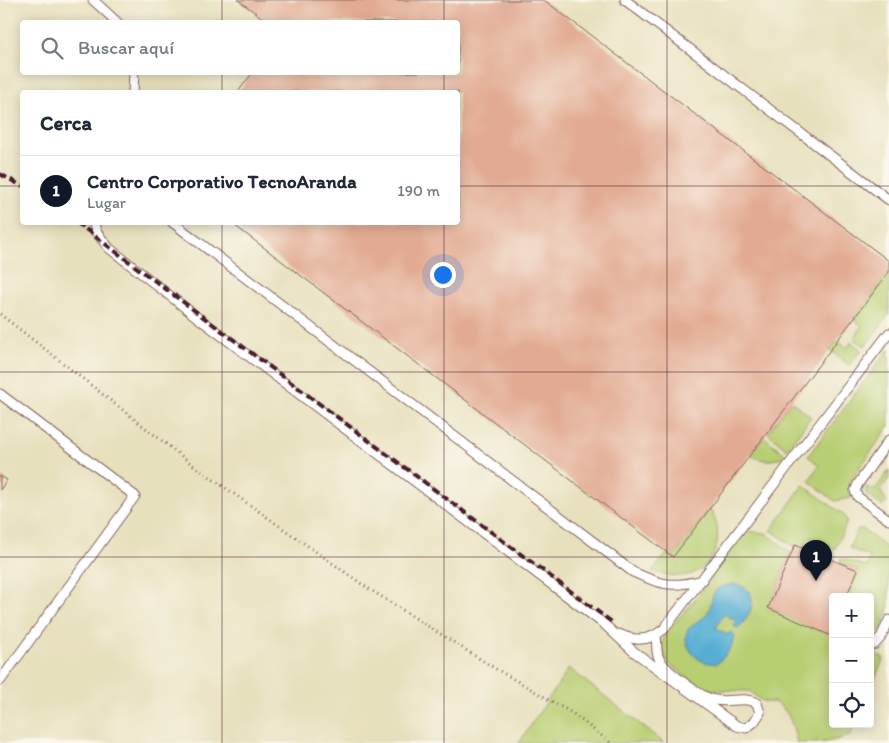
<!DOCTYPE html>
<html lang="es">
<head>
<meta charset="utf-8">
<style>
  :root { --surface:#fff; --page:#f6f6f7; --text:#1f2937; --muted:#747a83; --line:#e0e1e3; --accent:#111827 }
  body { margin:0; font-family:Itim,sans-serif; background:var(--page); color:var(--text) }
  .controls { position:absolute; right:15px; bottom:15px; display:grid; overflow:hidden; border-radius:5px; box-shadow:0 2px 12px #0003 }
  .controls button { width:45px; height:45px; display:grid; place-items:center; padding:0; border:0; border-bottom:1px solid var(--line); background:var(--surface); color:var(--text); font:25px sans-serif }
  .you { position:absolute; left:442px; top:274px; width:18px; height:18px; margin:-12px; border:4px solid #fff; border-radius:50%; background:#1a73e8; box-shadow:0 0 0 8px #1a73e833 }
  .badge { display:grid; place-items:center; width:32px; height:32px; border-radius:50%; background:var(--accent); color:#fff; font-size:16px; font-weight:700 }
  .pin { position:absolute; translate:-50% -41px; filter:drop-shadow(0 1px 2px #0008) }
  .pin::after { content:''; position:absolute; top:26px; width:18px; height:15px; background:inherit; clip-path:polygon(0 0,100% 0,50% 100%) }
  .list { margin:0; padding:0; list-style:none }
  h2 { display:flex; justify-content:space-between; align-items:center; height:65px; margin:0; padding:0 20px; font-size:21px }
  h2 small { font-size:16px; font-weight:400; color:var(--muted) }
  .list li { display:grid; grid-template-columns:32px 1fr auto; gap:15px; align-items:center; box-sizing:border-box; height:70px; padding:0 20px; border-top:1px solid var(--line) }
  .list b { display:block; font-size:19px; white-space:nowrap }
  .list p { margin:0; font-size:16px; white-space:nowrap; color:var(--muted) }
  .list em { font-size:16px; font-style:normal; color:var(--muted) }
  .icon { flex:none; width:28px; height:28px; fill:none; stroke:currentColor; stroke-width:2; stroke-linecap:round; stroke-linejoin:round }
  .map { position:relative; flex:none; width:889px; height:743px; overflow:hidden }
  .search { position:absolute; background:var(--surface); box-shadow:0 2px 12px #0003; left:20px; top:20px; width:440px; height:55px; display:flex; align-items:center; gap:12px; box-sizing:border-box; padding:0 18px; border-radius:5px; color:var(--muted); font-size:19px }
  .panel { position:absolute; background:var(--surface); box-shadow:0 2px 12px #0003; left:20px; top:90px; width:440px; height:135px; border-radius:5px }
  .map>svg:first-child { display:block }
  .green { fill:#b8ce72; stroke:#81764e }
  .water { fill:#57aed4; stroke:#506680 }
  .building { fill:#e2aa92 }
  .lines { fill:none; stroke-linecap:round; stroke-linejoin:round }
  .lane-casing { stroke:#81635e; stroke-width:11 }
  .path { stroke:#81635e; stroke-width:3; stroke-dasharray:1 4; stroke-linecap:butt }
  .lane { stroke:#fff; stroke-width:9 }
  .rail { stroke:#4a1f2b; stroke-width:4; stroke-dasharray:8 4; stroke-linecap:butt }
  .grid { fill:none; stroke:#4a1f2b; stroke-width:1; stroke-opacity:0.55 }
</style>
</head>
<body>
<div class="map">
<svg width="889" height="743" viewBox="0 0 889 743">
  <rect width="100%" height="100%" fill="#fbf7ec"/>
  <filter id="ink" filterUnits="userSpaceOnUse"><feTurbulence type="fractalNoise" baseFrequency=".02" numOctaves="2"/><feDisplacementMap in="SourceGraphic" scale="10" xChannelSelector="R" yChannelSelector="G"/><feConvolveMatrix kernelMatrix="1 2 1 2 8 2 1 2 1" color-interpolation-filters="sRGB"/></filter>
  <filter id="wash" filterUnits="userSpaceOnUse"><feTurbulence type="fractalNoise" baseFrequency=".0096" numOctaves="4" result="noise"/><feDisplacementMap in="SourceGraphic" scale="20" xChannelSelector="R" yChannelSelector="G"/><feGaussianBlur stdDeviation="1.12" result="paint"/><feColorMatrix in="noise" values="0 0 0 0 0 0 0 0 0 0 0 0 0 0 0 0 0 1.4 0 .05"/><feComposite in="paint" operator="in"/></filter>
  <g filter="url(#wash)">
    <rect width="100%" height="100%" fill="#e7e0bd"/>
    <path class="green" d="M889 272V314L865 346 854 339 862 326 854 319Z
      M837 341 847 348 851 342 861 350 849 365 830 350Z
      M889 349V426L849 483 851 498 835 501 809 481 819 465 808 456Z
      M791 401 811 417 787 449 768 433Z
      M764 437 786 455C773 462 764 462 750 455Z
      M889 470V479L880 490 887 502 882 506 866 494V487L875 490Z
      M803 485 844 515 847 522 835 549 809 537 803 548 795 545 794 547 771 530Z
      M710 509C724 531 719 565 691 574 677 578 665 575 652 571L668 553 673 557Z
      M858 529H863L889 550V610L881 629 872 637 870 636V597H857L848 593 858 570 839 562 841 558 867 567 870 557 849 548Z
      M746 531 766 533 791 553 769 608 833 636V724H855L850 736 822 743H797C793 726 790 710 774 702 763 704 757 698 750 691L710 690 693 682 668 663 661 648 665 634 695 599Z
      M870 652 884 658 870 690Z
      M569 668 664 743H519Z"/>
    <path class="water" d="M733 584C761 588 754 614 738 628L733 626 736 621 724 614 716 628 728 635 730 632 734 634C733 647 727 655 716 664 713 663 708 663 705 662 694 659 682 643 687 631 691 625 700 621 705 616 718 601 703 589 733 584Z"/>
    <g id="blocks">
      <path class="building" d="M238 0H544L889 261V272L673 557 230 222H458V92H238L253 72H458V22H268Z
        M0 476 7 480 0 490Z
        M795 545 858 570 846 597H833V627L829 635 768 608Z"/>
    </g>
  </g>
  <g filter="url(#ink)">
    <use href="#blocks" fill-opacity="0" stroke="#81635e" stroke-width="1"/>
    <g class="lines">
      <defs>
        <path id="lane" d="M93 0 117 22
          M625 0 889 200
          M133 92 134 72
          M93 222 97 233 109 248 197 317 604 624 633 651 737 726 746 728 754 722 760 713 757 703C743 696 730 703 715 700 702 698 662 669 658 656 656 650 657 642 656 636
          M172 222 633 572C662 585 671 588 703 580
          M0 394 135 496 0 681
          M889 440 858 484 855 491 858 497 889 520
          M619 634C635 642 650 641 664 629L889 333
          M870 645 875 644 881 637 889 620"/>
      </defs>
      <use href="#lane" class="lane-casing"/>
      <path class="path" d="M0 314 193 465 366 587 496 669 572 713 611 743"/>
      <use href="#lane" class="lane"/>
      <path class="rail" d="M0 174 22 186
        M76 222 613 623"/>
    </g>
  </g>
  <path class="grid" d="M222 0V22M444 0V22M667 0V743M222 72V92M444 72V92M0 186H22M458 186H889M222 222V743M444 222V743M0 372H889M0 557H889"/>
</svg>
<div class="controls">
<button>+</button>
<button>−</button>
<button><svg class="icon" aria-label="locate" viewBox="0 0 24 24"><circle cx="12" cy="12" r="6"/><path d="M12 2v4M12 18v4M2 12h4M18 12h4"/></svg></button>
</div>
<div class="you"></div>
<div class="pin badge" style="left:816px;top:581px">1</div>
<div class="search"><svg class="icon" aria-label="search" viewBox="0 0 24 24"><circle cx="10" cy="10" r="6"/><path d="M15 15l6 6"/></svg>Buscar aquí</div>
<section class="panel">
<h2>Cerca<small></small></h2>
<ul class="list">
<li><span class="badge">1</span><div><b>Centro Corporativo TecnoAranda</b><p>Lugar</p></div><em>190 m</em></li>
</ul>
</section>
</div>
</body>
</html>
